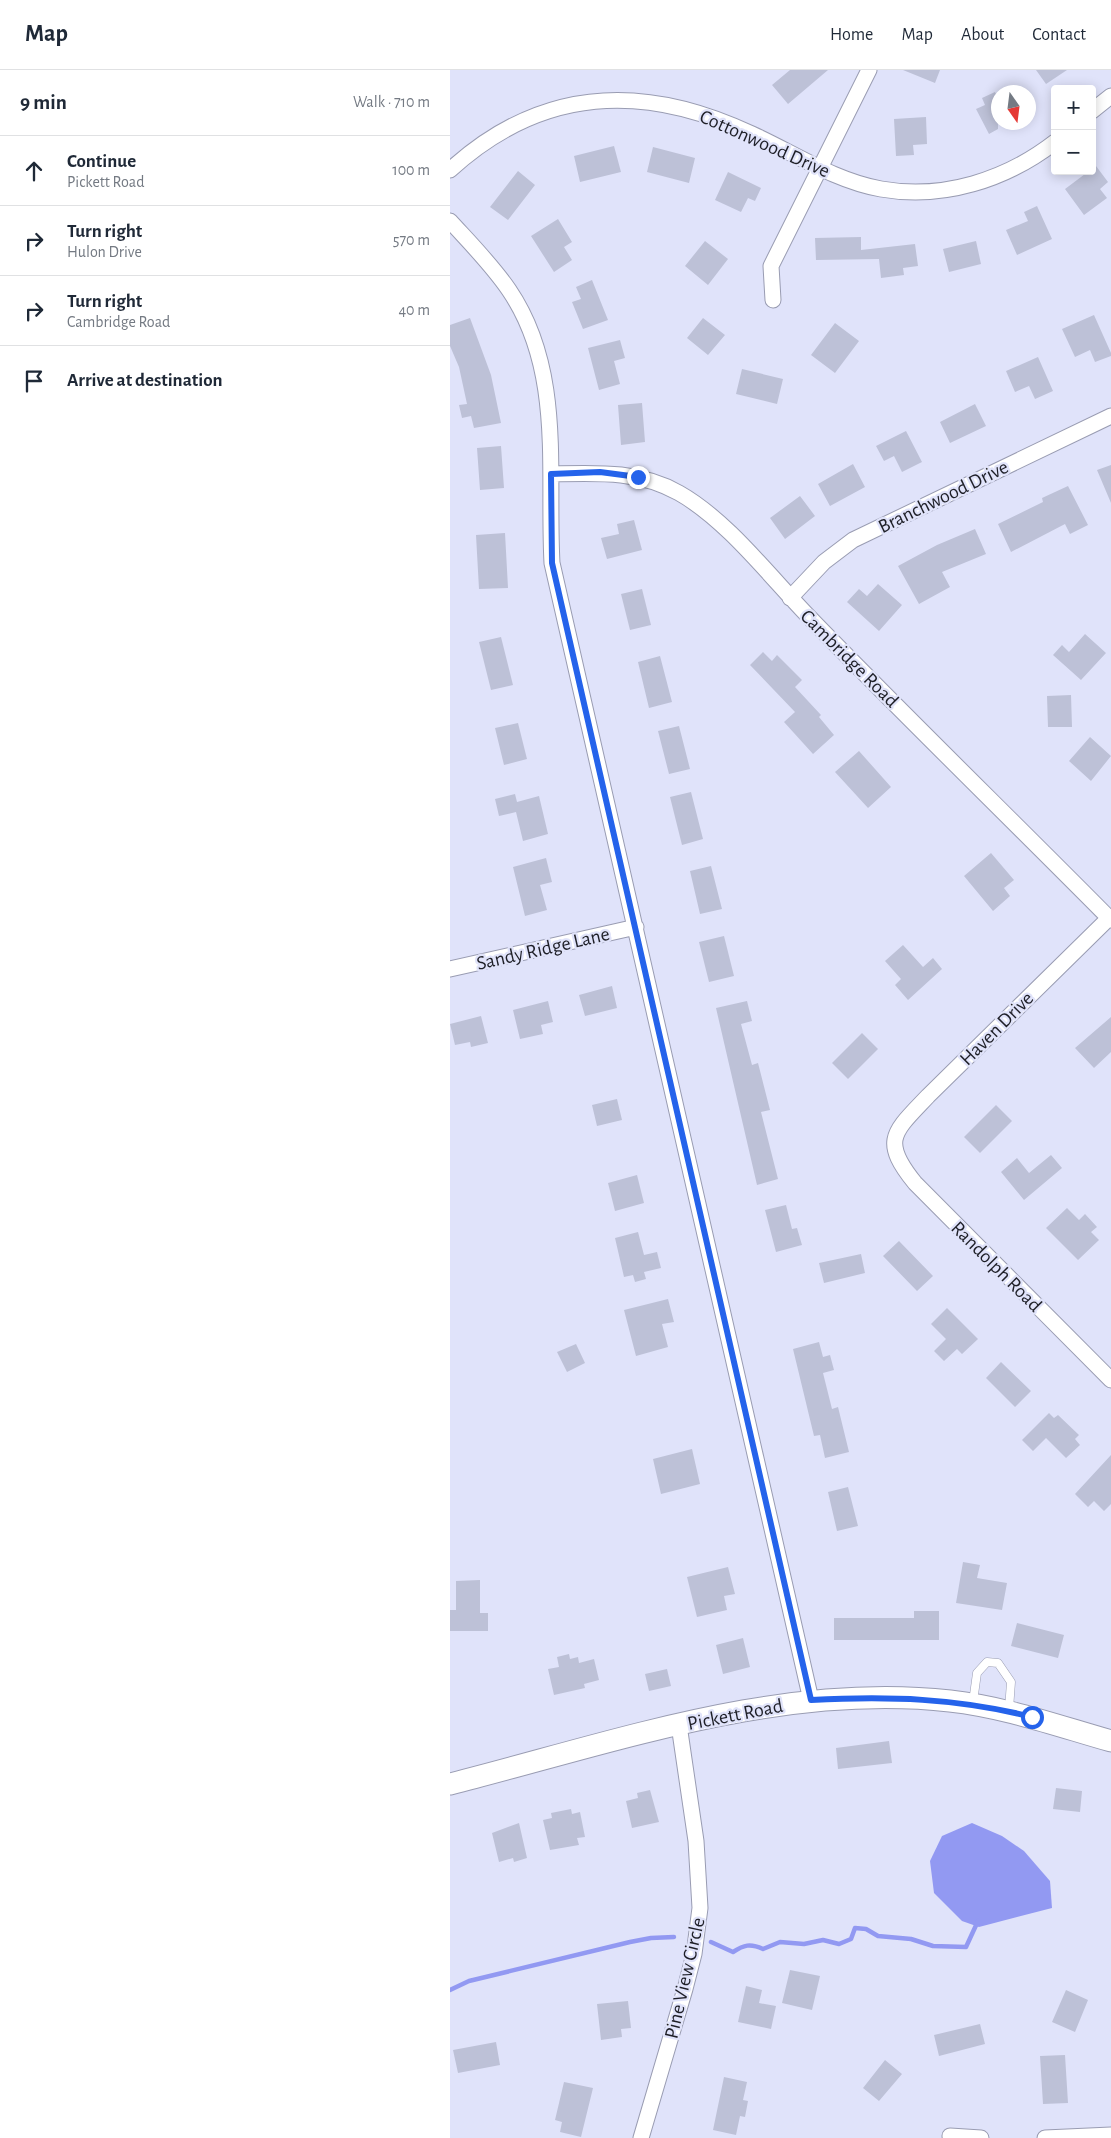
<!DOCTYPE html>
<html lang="en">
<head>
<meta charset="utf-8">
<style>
  :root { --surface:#fff; --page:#f2f2f3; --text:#1f2937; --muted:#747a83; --line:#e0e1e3 }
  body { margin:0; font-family:"Alegreya Sans",sans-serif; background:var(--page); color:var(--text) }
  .controls { position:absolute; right:15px; top:15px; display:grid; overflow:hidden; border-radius:5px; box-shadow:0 2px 12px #0003 }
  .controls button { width:45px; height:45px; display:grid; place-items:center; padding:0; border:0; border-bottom:1px solid var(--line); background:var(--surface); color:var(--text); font:25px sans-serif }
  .compass { position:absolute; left:541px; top:15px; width:45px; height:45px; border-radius:50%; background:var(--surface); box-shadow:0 2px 12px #0003; rotate:166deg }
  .stop { position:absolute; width:15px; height:15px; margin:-11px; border:4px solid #2563eb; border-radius:50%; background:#fff }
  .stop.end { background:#2563eb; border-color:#fff; box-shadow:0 1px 5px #0008 }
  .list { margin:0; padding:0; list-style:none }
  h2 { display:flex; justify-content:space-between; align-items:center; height:65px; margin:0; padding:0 20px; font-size:21px }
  h2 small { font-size:16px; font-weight:400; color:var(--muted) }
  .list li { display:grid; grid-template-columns:32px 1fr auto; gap:15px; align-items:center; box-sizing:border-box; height:70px; padding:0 20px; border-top:1px solid var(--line) }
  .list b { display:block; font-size:19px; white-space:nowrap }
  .list p { margin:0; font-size:16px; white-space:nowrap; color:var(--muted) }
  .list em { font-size:16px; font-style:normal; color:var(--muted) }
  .icon { flex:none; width:28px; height:28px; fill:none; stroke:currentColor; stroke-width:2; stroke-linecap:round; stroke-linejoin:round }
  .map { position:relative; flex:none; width:661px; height:2068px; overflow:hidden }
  header { display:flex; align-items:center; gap:30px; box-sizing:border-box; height:70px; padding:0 25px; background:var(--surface); border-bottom:1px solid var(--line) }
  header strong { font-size:24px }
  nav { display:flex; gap:28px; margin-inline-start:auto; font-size:18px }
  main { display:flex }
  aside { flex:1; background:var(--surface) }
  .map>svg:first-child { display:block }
  .water { fill:#9299f2 }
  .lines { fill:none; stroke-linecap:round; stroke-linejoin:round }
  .stream { stroke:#9299f2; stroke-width:4.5 }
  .building { fill:#bdc1d7 }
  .lane-casing { stroke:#999cb2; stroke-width:9 }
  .street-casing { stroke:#999cb2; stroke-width:17 }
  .secondary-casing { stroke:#999cb2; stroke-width:23 }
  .lane { stroke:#fff; stroke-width:8 }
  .street { stroke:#fff; stroke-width:15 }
  .secondary { stroke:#fff; stroke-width:21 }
  .route { stroke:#2563eb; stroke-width:6 }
  .labels { text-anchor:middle; stroke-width:4.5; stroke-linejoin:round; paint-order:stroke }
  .street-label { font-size:20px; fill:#1e1f27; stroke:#e0e3fa }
</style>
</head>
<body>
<header>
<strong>Map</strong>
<nav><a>Home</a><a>Map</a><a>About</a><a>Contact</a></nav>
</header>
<main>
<aside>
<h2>9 min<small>Walk · 710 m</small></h2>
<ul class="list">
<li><svg class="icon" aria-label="ahead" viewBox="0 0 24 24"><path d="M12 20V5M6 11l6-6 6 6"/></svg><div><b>Continue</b><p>Pickett Road</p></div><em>100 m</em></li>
<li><svg class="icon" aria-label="right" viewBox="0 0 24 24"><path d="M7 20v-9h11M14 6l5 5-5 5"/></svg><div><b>Turn right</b><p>Hulon Drive</p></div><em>570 m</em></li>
<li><svg class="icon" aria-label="right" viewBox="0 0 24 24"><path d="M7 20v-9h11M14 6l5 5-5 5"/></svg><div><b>Turn right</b><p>Cambridge Road</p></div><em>40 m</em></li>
<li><svg class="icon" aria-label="arrive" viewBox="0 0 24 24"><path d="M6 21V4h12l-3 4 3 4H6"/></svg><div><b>Arrive at destination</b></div></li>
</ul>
</aside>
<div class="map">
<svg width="661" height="2068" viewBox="0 0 661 2068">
  <rect width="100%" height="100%" fill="#e0e3fa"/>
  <path class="water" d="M522 1753 552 1766 574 1781 600 1811 602 1838 529 1857 512 1851 484 1823 480 1791 492 1766Z"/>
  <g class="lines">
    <path class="stream" d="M261 1872 283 1882C294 1875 300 1873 313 1879L330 1872 354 1874 373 1870 389 1874 401 1869 405 1858 416 1859 428 1866 461 1869 483 1876 516 1877 528 1851
      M0 1920 19 1911 180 1872 201 1868 224 1867"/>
  </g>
  <path class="building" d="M340 0H378L338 34 322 15Z
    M453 0H490L485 13Z
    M586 0H617L596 14Z
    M545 22 548 29V59L539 64 526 39 535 35 532 28Z
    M476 47 477 74 463 75 464 85 446 86 444 49Z
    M164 76 171 102 130 112 124 86Z
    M203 77 245 88 239 113 197 102Z
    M646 96 658 112 650 119 657 128 634 145 615 119 639 101H642Z
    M68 101 85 115 58 150 40 137Z
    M278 102 311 118 305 131 298 128 291 142 265 130Z
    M587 136 602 169 567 185 556 160 578 151 574 142Z
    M108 149 122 172 114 177 122 190 104 202 81 166Z
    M411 167V180L465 174 468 196 453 198 454 205 431 208 429 189 366 190 365 168Z
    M255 171 278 189 258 215 235 196Z
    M526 171 531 194 499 202 493 179Z
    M142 210 158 250 133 259 122 232 131 229 126 217Z
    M644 245 661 283V286L645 292 640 280 625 287 612 259Z
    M20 248 41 305 51 353 24 358 21 346 12 348 9 335 17 334 9 297 0 276V255Z
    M253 248 275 265 258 285 237 268Z
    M385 253 409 271 385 303 361 285Z
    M170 270 175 288 164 291 170 314 149 320 138 278Z
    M588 287 603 321 585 329 579 316 565 322 556 301Z
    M292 299 333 309 327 334 286 324Z
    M192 333 195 372 171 375 168 335Z
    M525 334 536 356 500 373 490 352Z
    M456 361 472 392 452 402 444 386 434 391 426 376Z
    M51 376 54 418 30 420 27 378Z
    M403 394 415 417 380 436 368 414Z
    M661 395V433L647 400Z
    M618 416 638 455 620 464 615 454 561 482 548 454 593 432 592 428Z
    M350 426 365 446 335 469 320 448Z
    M184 450 192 480 157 489 151 468 169 464 167 454Z
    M525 459 536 484 492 502 500 517 469 534 448 496 487 475Z
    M55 463 58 518 29 519 26 465Z
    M428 514 452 535 429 561 397 532 409 519 417 526Z
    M192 519 201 555 180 560 171 524Z
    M635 564 656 583 631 610 603 585 612 575 619 582Z
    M51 567 63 615 41 620 29 572Z
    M313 582 322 591 327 585 352 610 345 617 371 645 369 647 384 665 363 684 334 652 345 642 300 595Z
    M210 586 222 632 199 638 188 592Z
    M621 625 622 657H598L597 626Z
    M68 653 77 689 54 695 45 658Z
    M229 656 240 699 219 704 208 661Z
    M640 667 661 686 641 711 619 691Z
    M409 681 441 717 418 738 385 702Z
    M241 722 253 769 232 775 220 727Z
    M65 724 67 732 89 726 98 764 73 771 66 742 49 746 45 729Z
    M541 783 564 810 554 818 560 826 543 841 514 806Z
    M96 788 102 812 90 815 97 840 75 846 63 797Z
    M261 796 272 839 250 844 240 801Z
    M274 866 284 906 259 912 249 872Z
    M453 875 473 897 483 888 492 899 458 930 445 915 451 909 435 891Z
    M162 916 167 938 135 946 129 925Z
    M98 931 103 952 91 955 93 964 70 969 63 940Z
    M297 931 302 951 291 954 302 995 308 993 320 1040 311 1042 328 1109 307 1115 266 938Z
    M31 946 38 973 21 977 20 972 5 975 0 954Z
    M661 947V982L644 998 625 978Z
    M412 963 428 979 398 1009 382 993Z
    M167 1029 172 1050 147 1056 142 1035Z
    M546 1035 562 1051 530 1083 514 1067Z
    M601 1085 612 1098 574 1130 551 1102 567 1088 579 1103Z
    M187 1105 194 1133 165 1141 158 1113Z
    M336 1135 342 1159 347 1158 352 1175 326 1182 315 1140Z
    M617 1138 629 1150 635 1144 647 1157 641 1162 649 1170 628 1190 596 1158Z
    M188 1162 194 1185 207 1182 211 1198 194 1202 196 1209 185 1212 183 1205 174 1207 165 1168Z
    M449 1171 483 1206 467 1221 433 1186Z
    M411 1184 415 1203 374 1213 369 1193Z
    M218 1229 224 1252 212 1254 218 1277 186 1286 174 1240Z
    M497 1238 528 1269 512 1284 507 1279 494 1291 484 1281 496 1269 481 1254Z
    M369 1272 373 1287 380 1285 384 1300 373 1303 382 1339 388 1337 399 1382 375 1388 370 1365 364 1366 343 1279Z
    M126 1274 135 1293 117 1302 107 1282Z
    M551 1292 581 1321 565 1337 536 1308Z
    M599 1343 604 1348 608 1345 629 1365 625 1369 630 1375 616 1388 596 1368 583 1381 572 1370Z
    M242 1379 250 1414 211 1424 203 1389Z
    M661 1385V1434L654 1441 644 1431 638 1437 625 1424Z
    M398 1417 408 1456 387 1461 378 1422Z
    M513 1492 530 1495 527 1508 557 1513 552 1540 506 1533Z
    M278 1497 285 1524 274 1526 277 1540 247 1547 237 1507Z
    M30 1510V1543H38V1561H0V1540H6V1511Z
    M464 1541H489V1570H384V1548H464Z
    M567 1553 614 1565 608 1588 561 1576Z
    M293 1568 300 1597 273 1604 266 1575Z
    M119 1584 120 1589 128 1587 129 1593 144 1589 149 1610 134 1614 135 1618 104 1625 98 1599 109 1597 107 1587Z
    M217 1599 221 1616 199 1621 195 1604Z
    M439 1671 442 1693 388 1699 386 1678Z
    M606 1718 632 1721 630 1742 603 1739Z
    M200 1720 209 1752 182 1758 176 1731 188 1728 187 1723Z
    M121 1739 122 1744 130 1742 135 1767 127 1768 129 1775 100 1780 93 1750 102 1748 101 1743Z
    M69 1753 77 1788 64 1792 63 1788 49 1792 42 1763Z
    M340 1900 370 1906 362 1940 332 1933Z
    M296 1916 312 1920 309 1933 326 1936 321 1959 288 1952Z
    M616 1920 638 1930 625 1962 602 1952Z
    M178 1931 181 1958 171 1959 172 1967 151 1970 147 1934Z
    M530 1954 535 1974 489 1986 484 1965Z
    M46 1972 50 1995 8 2003 3 1980Z
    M615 1985 618 2033 593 2034 590 1986Z
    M435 1990 452 2004 429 2031 413 2018Z
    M274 2007 297 2012 293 2030 298 2031 295 2047 290 2046 286 2065 263 2060Z
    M114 2012 143 2018 131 2067 110 2062 112 2052 105 2050Z"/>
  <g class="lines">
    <defs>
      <path id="lane" d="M523 1632 527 1603 537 1592 548 1593 561 1612 559 1639"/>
      <path id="street" d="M642 41 661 26
        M0 100C92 16 194 13 302 64 344 83 385 111 431 119 493 130 556 110 605 72
        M0 151C21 174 42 195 59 220 114 301 97 401 102 493L361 1630
        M323 230 321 196 419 0
        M101 404C145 403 189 400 229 423 277 450 321 508 360 548 459 650 561 749 661 850
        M340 528 374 492 403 470 661 346
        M659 848 478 1026C444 1062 430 1070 465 1113L661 1310
        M0 899 186 857
        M500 2066 531 2068
        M191 2068 235 1919 244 1884 250 1838 246 1771 229 1655
        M595 2068 661 2065"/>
      <path id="secondary" d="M0 1714C162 1673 331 1612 500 1631 555 1637 608 1656 661 1671"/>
    </defs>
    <use href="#lane" class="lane-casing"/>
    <use href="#street" class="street-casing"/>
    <use href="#secondary" class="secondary-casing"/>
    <use href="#lane" class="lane"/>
    <use href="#street" class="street"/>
    <use href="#secondary" class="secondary"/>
  </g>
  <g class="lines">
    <path class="route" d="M188 407 150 402 101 404 102 493 361 1630C439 1626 506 1628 582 1647"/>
  </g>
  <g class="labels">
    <g class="street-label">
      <text transform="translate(315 73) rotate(24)" y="7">Cottonwood Drive</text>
      <text transform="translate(493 426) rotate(-26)" y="7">Branchwood Drive</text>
      <text transform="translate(400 588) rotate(45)" y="7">Cambridge Road</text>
      <text transform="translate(93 878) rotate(-13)" y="7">Sandy Ridge Lane</text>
      <text transform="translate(546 958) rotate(-45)" y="7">Haven Drive</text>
      <text transform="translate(547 1196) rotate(45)" y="7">Randolph Road</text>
      <text transform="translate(285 1644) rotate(-11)" y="7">Pickett Road</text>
      <text transform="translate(234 1908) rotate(-77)" y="7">Pine View Circle</text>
    </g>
  </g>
</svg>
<div class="controls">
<button>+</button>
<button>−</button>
</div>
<svg class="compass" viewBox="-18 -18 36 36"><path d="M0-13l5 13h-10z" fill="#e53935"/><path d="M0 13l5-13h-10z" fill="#747a83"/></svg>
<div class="stop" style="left:582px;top:1647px"></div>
<div class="stop end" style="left:188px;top:407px"></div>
</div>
</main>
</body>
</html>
